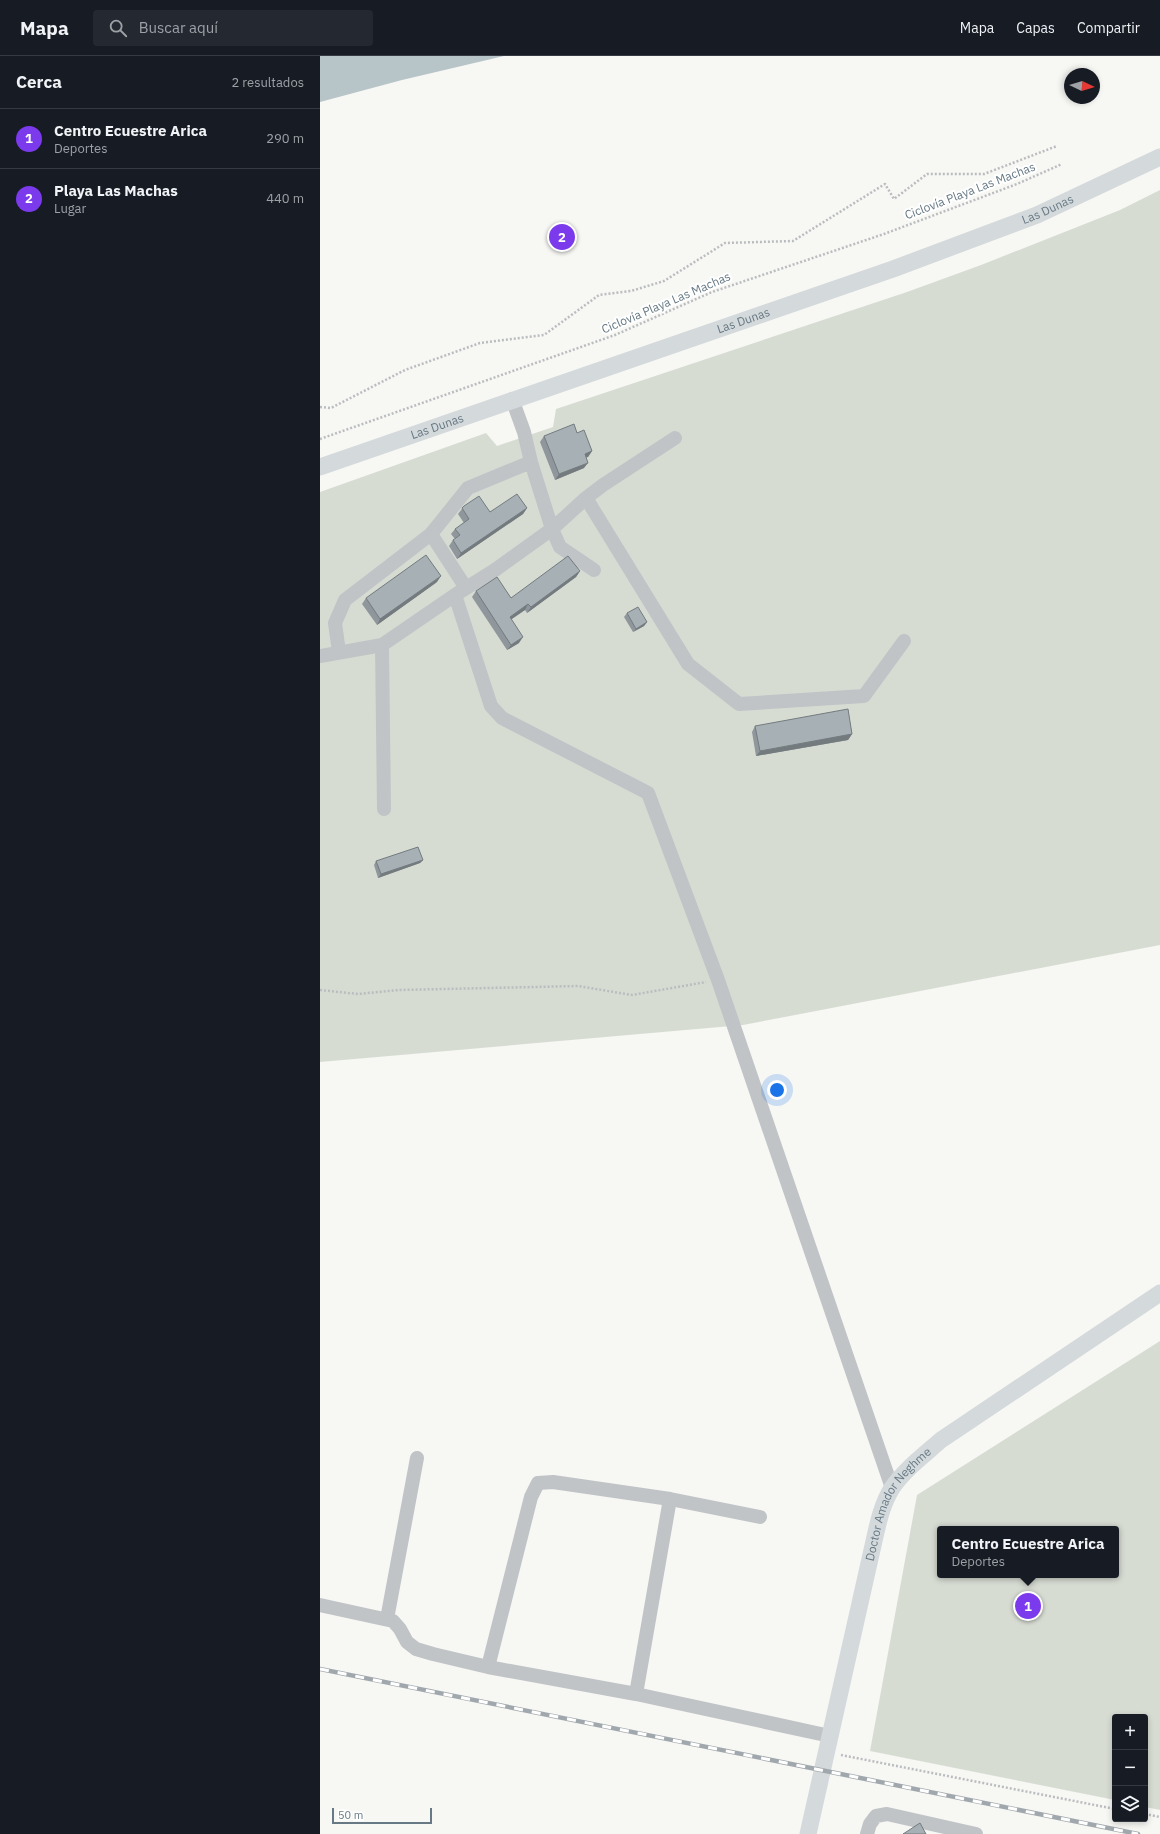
<!DOCTYPE html>
<html lang="es">
<head>
<meta charset="utf-8">
<style>
  :root { --surface:#171b24; --page:#242831; --text:#f1f3f6; --muted:#9ea1a6; --line:#363941; --accent:#7c3aed }
  body { margin:0; font-family:"IBM Plex Sans",sans-serif; background:var(--page); color:var(--text) }
  .controls { position:absolute; right:12px; bottom:12px; display:grid; overflow:hidden; border-radius:4px; box-shadow:0 2px 6px #0003 }
  .controls button { width:36px; height:36px; display:grid; place-items:center; padding:0; border:0; border-bottom:1px solid var(--line); background:var(--surface); color:var(--text); font:20px sans-serif }
  .compass { position:absolute; left:744px; top:12px; width:36px; height:36px; border-radius:50%; background:var(--surface); box-shadow:0 2px 6px #0003; rotate:94deg }
  .scale { position:absolute; left:12px; bottom:10px; width:100px; box-sizing:border-box; padding-left:4px; border:2px solid #667984; border-top:0; font-size:11px; line-height:14px; white-space:nowrap; color:#667984; -webkit-text-stroke:3px #fff; paint-order:stroke }
  .you { position:absolute; left:457px; top:1034px; width:14px; height:14px; margin:-10px; border:3px solid #fff; border-radius:50%; background:#1a73e8; box-shadow:0 0 0 6px #1a73e833 }
  .badge { display:grid; place-items:center; width:26px; height:26px; border-radius:50%; background:var(--accent); color:#fff; font-size:13px; font-weight:700 }
  .pin { position:absolute; translate:-50% -50%; border:2px solid #fff; box-shadow:0 1px 4px #0006 }
  .popup { position:absolute; left:617px; top:1470px; width:182px; height:52px; box-sizing:border-box; display:grid; place-content:center; border-radius:4px; background:var(--surface); filter:drop-shadow(0 1px 3px #0005); font-size:13px; white-space:nowrap; color:var(--muted) }
  .popup b { font-size:15px; color:var(--text) }
  .popup::after { content:''; position:absolute; left:50%; top:100%; margin-left:-8px; border:8px solid transparent; border-top-color:var(--surface) }
  .list { margin:0; padding:0; list-style:none }
  h2 { display:flex; justify-content:space-between; align-items:center; height:52px; margin:0; padding:0 16px; font-size:17px }
  h2 small { font-size:13px; font-weight:400; color:var(--muted) }
  .list li { display:grid; grid-template-columns:26px 1fr auto; gap:12px; align-items:center; box-sizing:border-box; height:60px; padding:0 16px; border-top:1px solid var(--line) }
  .list b { display:block; font-size:15px; white-space:nowrap }
  .list p { margin:0; font-size:13px; white-space:nowrap; color:var(--muted) }
  .list em { font-size:13px; font-style:normal; color:var(--muted) }
  .icon { flex:none; width:22px; height:22px; fill:none; stroke:currentColor; stroke-width:2; stroke-linecap:round; stroke-linejoin:round }
  .map { position:relative; flex:none; width:840px; height:1778px; overflow:hidden }
  header { display:flex; align-items:center; gap:24px; box-sizing:border-box; height:56px; padding:0 20px; background:var(--surface); border-bottom:1px solid var(--line) }
  header strong { font-size:19px }
  nav { display:flex; gap:22px; margin-inline-start:auto; font-size:14px }
  .search { width:280px; height:36px; background:var(--page); display:flex; align-items:center; gap:10px; box-sizing:border-box; padding:0 14px; border-radius:4px; color:var(--muted); font-size:15px }
  main { display:flex }
  aside { flex:1; background:var(--surface) }
  .map>svg:first-child { display:block }
  .green { fill:#d7dcd3; fill-rule:evenodd }
  .water { fill:#b7c4c8 }
  .lines { fill:none; stroke-linecap:round; stroke-linejoin:round }
  .path { stroke:#babdbf; stroke-width:2.5; stroke-dasharray:2 2; stroke-linecap:butt }
  .minor { stroke:#c0c4c7; stroke-width:14 }
  .major { stroke:#d4d9dc; stroke-width:17 }
  .rail-casing { stroke:#a1a8ad; stroke-width:4.5 }
  .rail { stroke:#fff; stroke-width:3; stroke-dasharray:9; stroke-linecap:butt }
  .wall { fill:#8f979c }
  .shaded-wall { fill:#747b7f }
  .building { fill:#a6b0b5; stroke:#747b7f }
  .labels { text-anchor:middle; stroke-width:4; stroke-linejoin:round; paint-order:stroke }
  .street-label { font-size:12px; fill:#667984; stroke:#fff }
</style>
</head>
<body>
<header>
<strong>Mapa</strong>
<div class="search"><svg class="icon" aria-label="search" viewBox="0 0 24 24"><circle cx="10" cy="10" r="6"/><path d="M15 15l6 6"/></svg>Buscar aquí</div>
<nav><a>Mapa</a><a>Capas</a><a>Compartir</a></nav>
</header>
<main>
<aside>
<h2>Cerca<small>2 resultados</small></h2>
<ul class="list">
<li><span class="badge">1</span><div><b>Centro Ecuestre Arica</b><p>Deportes</p></div><em>290 m</em></li>
<li><span class="badge">2</span><div><b>Playa Las Machas</b><p>Lugar</p></div><em>440 m</em></li>
</ul>
</aside>
<div class="map">
<svg width="840" height="1778" viewBox="0 0 840 1778">
  <rect width="100%" height="100%" fill="#f7f7f4"/>
  <path class="green" d="M840 134V889L423 969 0 1006V436L166 377 177 390 233 371 236 353 587 236 661 209 800 154Z
    M840 1285V1754L825 1751V1661H795V1744L550 1695 597 1439ZM620 1473H796V1519H620Z"/>
  <path class="water" d="M0 0H184L82 24 0 46Z"/>
  <g class="lines">
    <path class="path" d="M0 351 11 352 85 314 160 287 224 279 279 239 311 235 344 225 405 187 473 185 565 128 574 143 607 118H664L737 90
      M0 383 295 279 392 236 564 178 697 128 742 108
      M0 934 38 938 79 934 258 930 312 939 386 926
      M521 1699 795 1753
      M825 1758 840 1761"/>
    <path class="minor" d="M192 343 204 376 211 406 232 473 240 491 274 514
      M266 442 368 608 419 648 544 640 584 585
      M111 478 146 532
      M135 539 171 650 182 662 328 737 398 924 572 1432
      M62 589 64 753
      M19 596 15 567 25 544 111 478 148 432 211 406
      M0 600 62 589 135 539 175 514 232 473 266 442 283 429 355 382
      M0 1549 73 1565 80 1573 87 1586 96 1593 113 1598 168 1611 316 1638 510 1680
      M67 1563 97 1402
      M168 1611 211 1441 218 1427 233 1426 350 1443 440 1461
      M316 1638 350 1443
      M547 1778 550 1768 556 1760 567 1758 656 1778"/>
    <g class="major">
      <path id="s1" d="M0 411 573 213 717 159 840 101"/>
      <path id="s2" d="M488 1778 554 1485C558 1467 562 1448 572 1432 585 1413 604 1399 621 1384L840 1237"/>
    </g>
    <defs>
      <path id="rail" d="M0 1613 818 1778"/>
    </defs>
    <use href="#rail" class="rail-casing"/>
    <use href="#rail" class="rail"/>
  </g>
  <path class="wall" d="M257 377 272 395 268 401H266L264 412 235 424 220 386 224 380Z
    M144 450 170 456 207 452 203 458 137 503 129 490 133 484 135 483 131 478 135 473 144 467 138 458Z
    M260 515 256 521 207 557 205 554 191 563 199 587 187 594 152 541 156 535 191 542Z
    M117 526 57 569 42 548 46 542Z
    M307 557 327 566 324 570 313 576 304 561Z
    M435 670 532 678 528 684 436 700 432 676Z
    M103 804 100 807 58 822 54 809 56 805Z"/>
  <path class="shaded-wall" d="M272 395 268 401 261 403 265 398Z
    M268 407 264 412 235 424 239 418Z
    M207 452 203 458 137 503 141 497Z
    M260 515 256 521 207 557 211 551Z
    M121 520 117 526 57 569 60 563Z
    M208 548 205 554 186 567 190 561Z
    M327 566 324 570 313 576 316 573Z
    M203 581 199 587 187 594 191 589Z
    M532 678 528 684 436 700 440 695Z
    M103 804 100 807 58 822 61 818Z"/>
  <path class="building" d="M254 368 257 377 264 374 272 395 265 398 268 407 239 418 224 380Z
    M197 438 207 452 141 497 133 484 140 479 135 473 149 463 142 452 144 450 159 440 170 456Z
    M106 499 121 520 60 563 46 542Z
    M248 500 260 515 211 551 208 548 190 561 203 581 191 589 156 535 177 521 191 542Z
    M318 551 327 566 316 573 307 557Z
    M528 653 532 678 440 695 435 670Z
    M98 791 103 804 61 818 56 805Z
    M600 1767 606 1778H583Z"/>
  <g class="labels">
    <g class="street-label">
      <text transform="translate(650 135) rotate(-21)" y="4">Ciclovía Playa Las Machas</text>
      <text dy="4" stroke="none"><textPath href="#s1" startOffset="772">Las Dunas</textPath></text>
      <text transform="translate(346 247) rotate(-23)" y="4">Ciclovía Playa Las Machas</text>
      <text dy="4" stroke="none"><textPath href="#s1" startOffset="448">Las Dunas</textPath></text>
      <text dy="4" stroke="none"><textPath href="#s1" startOffset="124">Las Dunas</textPath></text>
      <text dy="4" stroke="none"><textPath href="#s2" startOffset="345">Doctor Amador Neghme</textPath></text>
    </g>
  </g>
</svg>
<div class="controls">
<button>+</button>
<button>−</button>
<button><svg class="icon" aria-label="layers" viewBox="0 0 24 24"><path d="M12 4l9 5-9 5-9-5zM3 14l9 5 9-5"/></svg></button>
</div>
<svg class="compass" viewBox="-18 -18 36 36"><path d="M0-13l5 13h-10z" fill="#e53935"/><path d="M0 13l5-13h-10z" fill="#9ea1a6"/></svg>
<div class="scale">50 m</div>
<div class="you"></div>
<div class="pin badge" style="left:708px;top:1550px">1</div>
<div class="popup"><b>Centro Ecuestre Arica</b>Deportes</div>
<div class="pin badge" style="left:242px;top:181px">2</div>
</div>
</main>
</body>
</html>
